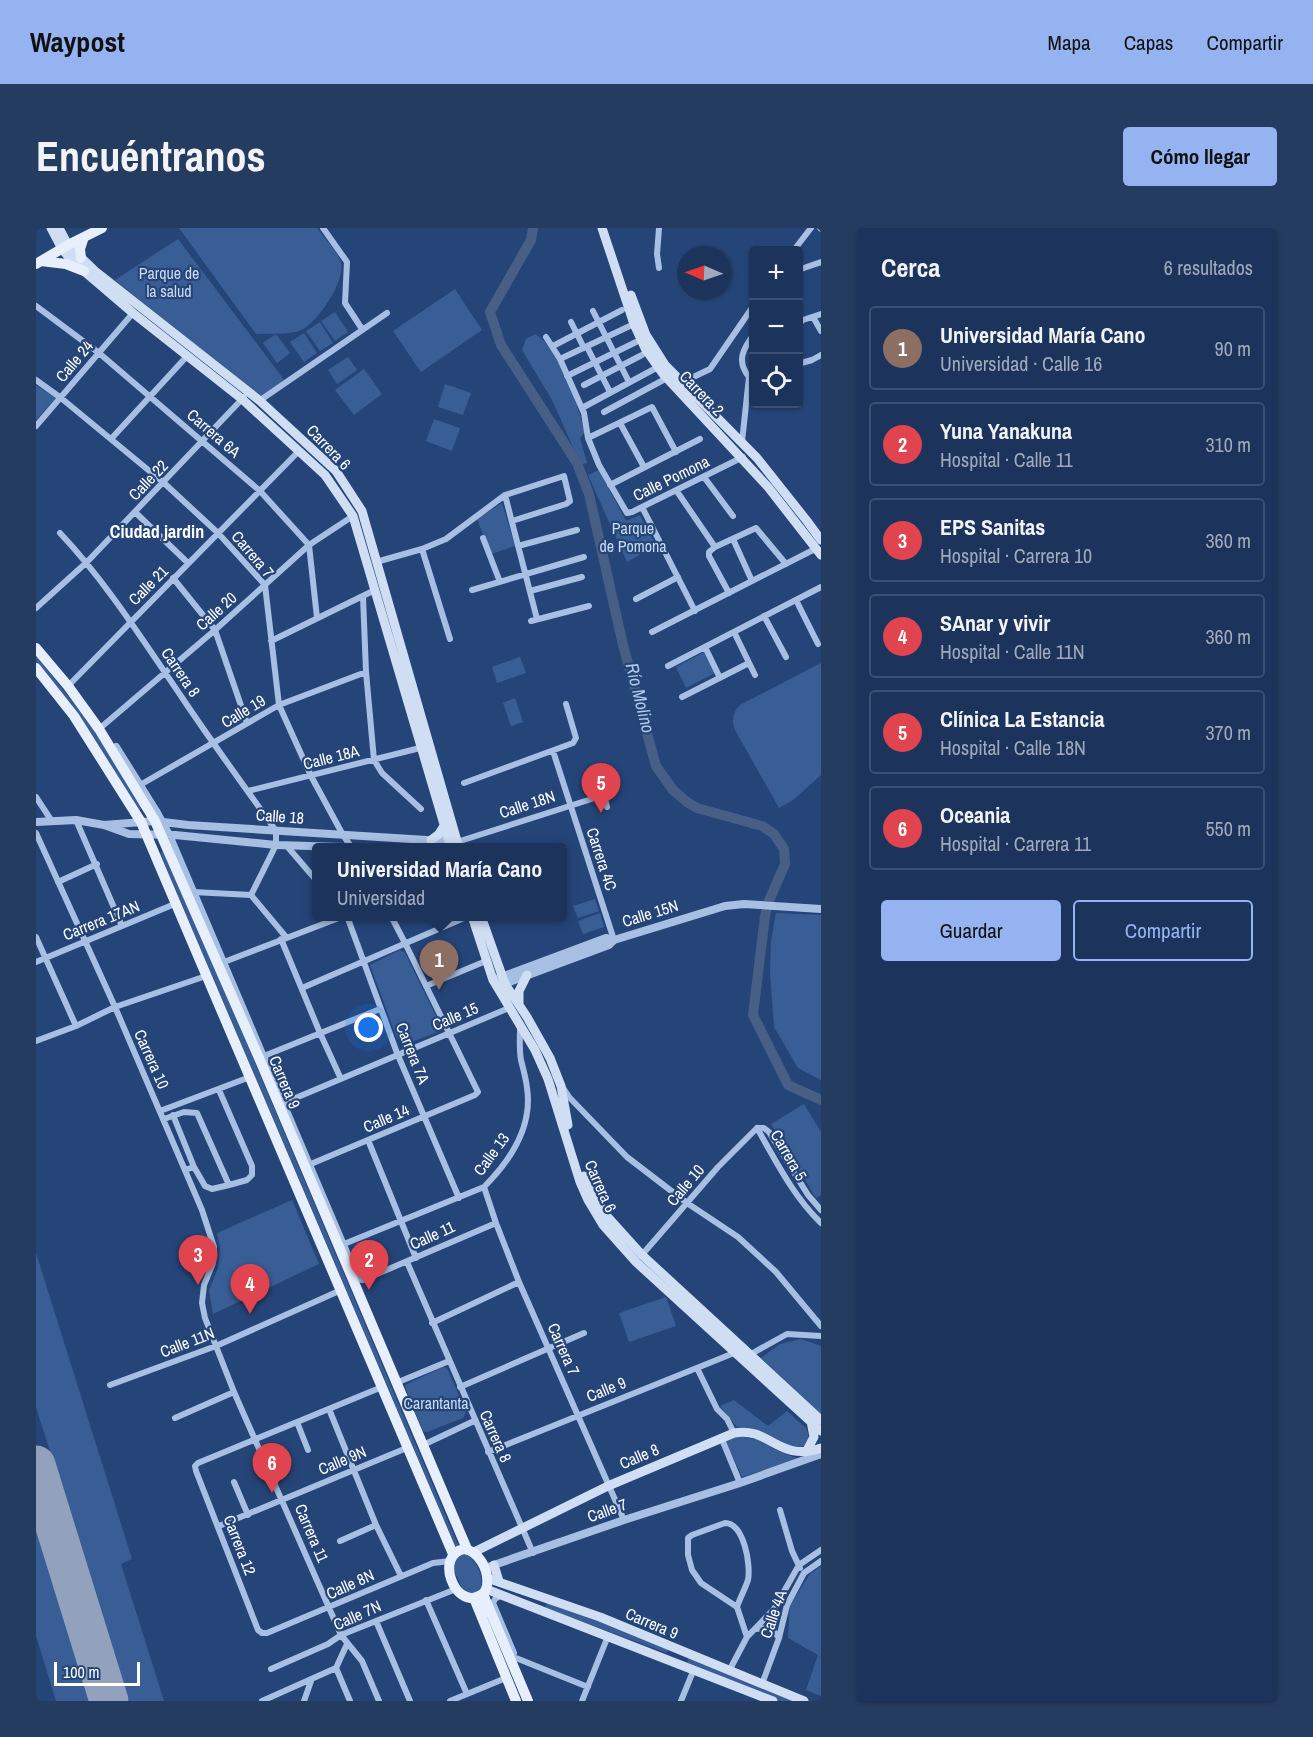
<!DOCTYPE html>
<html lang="es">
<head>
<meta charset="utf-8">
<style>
  :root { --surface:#1c345b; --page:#253c61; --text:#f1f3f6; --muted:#a0aabb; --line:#3a4f71; --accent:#95b2f1 }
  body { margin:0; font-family:"Archivo Narrow",sans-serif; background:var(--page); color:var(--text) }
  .controls { position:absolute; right:18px; top:18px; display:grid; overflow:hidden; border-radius:6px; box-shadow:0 2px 4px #0004 }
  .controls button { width:54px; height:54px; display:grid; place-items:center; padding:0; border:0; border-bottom:2px solid var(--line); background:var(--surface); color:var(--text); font:30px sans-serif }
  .compass { position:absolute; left:641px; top:18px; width:54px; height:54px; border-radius:50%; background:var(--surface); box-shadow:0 2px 4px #0004; rotate:272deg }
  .scale { position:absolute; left:18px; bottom:15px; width:86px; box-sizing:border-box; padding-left:6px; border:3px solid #fff; border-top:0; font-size:16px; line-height:21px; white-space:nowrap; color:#fff; -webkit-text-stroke:4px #254579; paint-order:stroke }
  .you { position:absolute; left:333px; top:800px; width:21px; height:21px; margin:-15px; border:4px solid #fff; border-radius:50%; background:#1a73e8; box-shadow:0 0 0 9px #1a73e833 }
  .badge { display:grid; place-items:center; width:39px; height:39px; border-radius:50%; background:var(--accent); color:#fff; font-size:20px; font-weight:700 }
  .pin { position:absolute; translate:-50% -50px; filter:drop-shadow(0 2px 3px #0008) }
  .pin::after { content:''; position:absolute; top:32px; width:21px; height:18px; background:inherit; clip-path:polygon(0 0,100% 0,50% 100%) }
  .popup { position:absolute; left:276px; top:615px; width:255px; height:78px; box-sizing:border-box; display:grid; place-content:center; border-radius:6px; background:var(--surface); filter:drop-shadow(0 2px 4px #0005); font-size:20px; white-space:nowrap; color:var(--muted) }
  .popup b { font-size:22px; color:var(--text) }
  .popup::after { content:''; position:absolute; left:50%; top:100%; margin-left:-12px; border:12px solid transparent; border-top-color:var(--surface) }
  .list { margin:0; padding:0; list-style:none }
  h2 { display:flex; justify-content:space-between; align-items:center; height:78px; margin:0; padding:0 24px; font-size:26px }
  h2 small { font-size:20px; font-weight:400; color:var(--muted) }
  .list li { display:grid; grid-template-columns:39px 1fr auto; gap:18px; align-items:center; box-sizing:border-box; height:84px; margin:0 12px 12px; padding:0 12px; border:2px solid var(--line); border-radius:6px }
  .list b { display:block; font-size:22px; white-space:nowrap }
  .list p { margin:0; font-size:20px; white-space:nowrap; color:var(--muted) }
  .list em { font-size:20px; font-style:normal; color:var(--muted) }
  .actions { display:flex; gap:12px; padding:18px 24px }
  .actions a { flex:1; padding:14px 0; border:2px solid var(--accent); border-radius:6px; text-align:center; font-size:21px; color:var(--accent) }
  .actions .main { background:var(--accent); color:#111 }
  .icon { flex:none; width:33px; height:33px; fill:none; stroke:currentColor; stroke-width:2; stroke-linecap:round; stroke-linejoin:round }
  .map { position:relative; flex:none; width:785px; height:1473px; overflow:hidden; border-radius:6px }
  header { display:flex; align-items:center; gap:36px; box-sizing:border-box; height:84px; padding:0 30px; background:var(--accent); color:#111 }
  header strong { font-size:28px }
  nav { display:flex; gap:33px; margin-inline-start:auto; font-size:21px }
  .intro { display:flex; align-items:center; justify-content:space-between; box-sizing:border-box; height:144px; padding:0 36px }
  h1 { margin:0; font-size:42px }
  .button { padding:15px 27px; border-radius:6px; background:var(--accent); color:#111; font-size:21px; font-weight:700 }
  main { display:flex; gap:36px; padding:0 36px }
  aside { flex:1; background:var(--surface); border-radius:6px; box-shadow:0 2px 4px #0004 }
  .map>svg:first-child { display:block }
  .green { fill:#395e96 }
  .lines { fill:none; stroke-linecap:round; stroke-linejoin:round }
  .river { stroke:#475f85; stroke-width:10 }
  .runway { stroke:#92a2bc; stroke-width:39 }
  .minor { stroke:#a7bfe3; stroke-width:6 }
  .tertiary { stroke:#a7bfe3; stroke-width:8 }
  .secondary { stroke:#d0def4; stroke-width:9 }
  .primary { stroke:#e7eefc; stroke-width:10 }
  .labels { text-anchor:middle; stroke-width:4.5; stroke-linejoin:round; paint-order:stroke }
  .park-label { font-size:16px; fill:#cadaf3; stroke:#254579 }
  .street-label { font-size:16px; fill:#fff; stroke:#254579 }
  .neighbourhood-label { font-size:18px; font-weight:bold; fill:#fff; stroke:#254579 }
  .water-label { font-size:18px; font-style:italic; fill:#b2c9eb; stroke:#254579 }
</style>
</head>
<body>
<header>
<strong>Waypost</strong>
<nav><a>Mapa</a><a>Capas</a><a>Compartir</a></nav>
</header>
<div class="intro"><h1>Encuéntranos</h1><a class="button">Cómo llegar</a></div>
<main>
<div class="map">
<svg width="785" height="1473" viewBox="0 0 785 1473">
  <rect width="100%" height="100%" fill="#254579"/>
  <path class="green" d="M143 0H281C288 10 302 23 305 35 310 52 280 98 263 103 250 107 233 105 220 106Z
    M142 11 249 153 224 169 79 52Z
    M419 61 446 102 385 144 357 103Z
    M299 84 312 104 299 113 285 93Z
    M284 94 297 115 284 123 270 103Z
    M268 105 281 125 268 134 254 114Z
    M240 106 254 125 241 135 227 115Z
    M499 106C525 121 541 176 549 204L544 210 551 235 545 237 516 172 486 122 490 111Z
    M312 129 321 142 301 156 292 142Z
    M328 141 346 166 318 187 299 162Z
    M409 156 435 165 427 187 402 179Z
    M0 157 20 170 0 192Z
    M398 191 424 200 416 223 390 213Z
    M563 242 590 293 604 287 620 318 591 334 552 247Z
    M466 275 479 318 455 326 441 291Z
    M668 424 679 445 650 460 640 439Z
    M0 427 57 500 107 580 103 582 31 472 0 433Z
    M484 429 490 445 461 455 456 439Z
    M785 435V547L757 572 743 580 699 502C695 492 697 484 704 477Z
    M479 470 487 494 475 498 467 475Z
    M127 623 213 818 222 842 422 1317 420 1319 124 625Z
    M559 671 563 683 542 690 537 678Z
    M564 685 568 699 547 706 542 693Z
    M740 685 785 687V852L762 840 738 799 734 744 735 713Z
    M364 722 369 725 404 796 402 804 368 817 361 810 334 737Z
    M768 876 785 904V967L780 970 735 896Z
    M256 972 283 1036 177 1086 173 1062 182 1040 184 1020 181 1005Z
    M0 1025 96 1331 85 1336 128 1473H93L0 1179Z
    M630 1069 640 1098 593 1114 583 1085Z
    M765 1111 785 1118V1186L725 1130 744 1116Z
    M407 1139 411 1140 430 1184 427 1190 391 1204 387 1203 370 1162 369 1157Z
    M698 1172 732 1198 751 1183 770 1200 773 1209 768 1218 757 1220 718 1201 701 1199 684 1178Z
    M700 1208 725 1212 736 1220 762 1231 706 1249 689 1211Z
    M0 1283 59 1473H20L0 1408Z
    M430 1326C441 1332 451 1354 442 1364L432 1365 426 1360 417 1340 420 1329Z
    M785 1338V1468L770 1462 782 1427 752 1410 754 1377 774 1346Z
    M512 1372 632 1420 631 1425 509 1380Z
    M653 1430 760 1473H744L651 1435Z"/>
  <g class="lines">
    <path class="river" d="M497 0 495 12 454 84 465 117 541 235 553 266 587 417 620 538 637 562 651 574 661 580 726 598 738 606 748 621 749 636 732 675 729 688 717 787 752 857 785 872"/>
    <path class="runway" d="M0 1237 73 1473"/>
    <path class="minor" d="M287 0 311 34 309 75 326 101
      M784 0 785 1
      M758 22 775 0
      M623 40 621 26 623 0
      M762 42 785 34
      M0 78 63 125 224 263 273 317 281 390
      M557 83 593 154
      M777 89 785 103
      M535 94 548 120
      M762 97 767 92 785 86
      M510 109 524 131 548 185 552 210 563 237 591 285 596 284 707 229
      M517 118 586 82
      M551 119 574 164
      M524 131 598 96
      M762 136 776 132 785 127
      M531 148 600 114
      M713 149C700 133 707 121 718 106
      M0 152 25 170 128 255 182 305 229 357 243 477 275 548 307 607 316 620
      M647 154 674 141 718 77
      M548 157 606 127
      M223 173 351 85
      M546 180 622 139
      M568 184 631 150
      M584 195 608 239
      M0 198 97 85
      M552 210 616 179 640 224
      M75 211 152 127
      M706 214 713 149 718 144
      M668 249 697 288
      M574 257 664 211
      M640 262 679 319
      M469 267 501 391
      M606 279 659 383
      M100 285 152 335
      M24 305C71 355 108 414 147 471 177 516 209 559 240 603V617L215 667
      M447 310 464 354
      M697 311 716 353
      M482 318 541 302
      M386 321 414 411
      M340 334 386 321 410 311 469 267 528 248 534 273 530 276 476 293
      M137 350 179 402 211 495
      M436 362 548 329
      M494 363 546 349
      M693 365 673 328V324L679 319 720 300 750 336
      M327 368 330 444 338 532 346 545 385 581
      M600 371 642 349
      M760 372 782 416
      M0 380 51 334 208 169
      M728 388 750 429
      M495 393 553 378
      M616 404 781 320
      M698 404 719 447
      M235 413 339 362
      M669 419 684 450
      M632 438 785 359
      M32 458 262 224
      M646 469 713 435
      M63 501 179 402 273 317 317 288
      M517 523 578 712
      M428 555 537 515 540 510 530 476
      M104 557 243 477 330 444
      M212 563 384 520
      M0 569 15 592
      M40 592 86 698
      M0 605 79 779 166 982 178 1019 177 1035 168 1057 166 1075 169 1090 198 1164 305 1407 326 1433 343 1473
      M421 614 565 568 569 571 571 579
      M250 617 280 652
      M22 654 61 636
      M157 664 215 667
      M215 667 250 709
      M311 688 361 825 423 970
      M0 709 40 798
      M245 711 284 805 305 851
      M0 734 141 675
      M188 734 308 688
      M390 758 450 733
      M266 760 428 690
      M0 813 40 798 79 779 170 748
      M228 828 344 781
      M527 860 533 869 591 929 651 975 702 1009 740 1044 785 1098
      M243 877 473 780
      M124 883 214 849
      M137 887 158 939 149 942
      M128 891 148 884 161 885 193 957 211 952 216 947V938L183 862
      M721 900C740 933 757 968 785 995
      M721 900H728L733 904 772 967 785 982
      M332 912 380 1030
      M270 938 439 867 442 864 369 715 355 688
      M158 939 169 958 176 961 193 957
      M448 959 460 995 483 1054 588 1292
      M308 1016 448 959C474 933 497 899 491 860 490 850 487 841 485 832 483 822 484 810 484 799
      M605 1028 682 939 721 900
      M371 1034 497 1325
      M319 1043 322 1051 327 1052 460 995
      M396 1095 483 1054
      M715 1126 751 1106 785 1108
      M661 1140 681 1181 691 1191 698 1205
      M360 1155 413 1133
      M74 1157 180 1118 303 1063
      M346 1159 162 1235 159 1238 160 1243 222 1402 226 1405H231L397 1335 414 1333
      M424 1159 548 1105
      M293 1181 340 1297 365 1348
      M139 1190 198 1164
      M261 1194 272 1222
      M685 1209 704 1255
      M387 1217 438 1193
      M452 1224 698 1125
      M198 1254 212 1287
      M744 1282 756 1323 764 1340
      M183 1298 373 1219
      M304 1313 340 1297
      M466 1367 459 1371 457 1375 478 1425
      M390 1372 431 1466
      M701 1379C704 1370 709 1361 712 1352 715 1337 708 1295 689 1295L656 1307 652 1310V1327L656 1342 665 1355 701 1379 711 1409
      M340 1393 374 1473
      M720 1401 735 1400 743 1410
      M480 1430 552 1459
      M300 1440 314 1473
      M235 1441 292 1416 305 1407 420 1361
      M693 1443 711 1409 738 1381 763 1337 785 1322
      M726 1456 743 1410 751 1377 768 1345 785 1333
      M226 1473 300 1440 311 1416
      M268 1473 275 1453
      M414 1473 470 1450
      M546 1473 572 1408
      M645 1473 658 1441"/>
    <path class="tertiary" d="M80 519 120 583 133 607 313 1031
      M0 594 40 592 68 597 93 606 139 607 240 617 342 620
      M68 597 119 593 152 597 407 613 414 616
      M460 751 570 710 578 712 689 678 708 676 785 681
      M465 757 573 717 578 712
      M452 1339 588 1292 704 1255 785 1226"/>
    <path class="secondary" d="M15 0 26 21 35 32 97 85 206 171 289 247 317 288 415 620
      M23 0 32 17 59 43 224 173 300 243 326 283 423 620
      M566 0 598 96 610 122 627 146 732 259 785 327
      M595 67 610 107 629 137 721 230 771 293 785 312
      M395 612 403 606 408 598
      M436 688 457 752 499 822 512 851 544 954 552 972 567 997 600 1034 785 1203
      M445 688 469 756 491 789 514 830 525 858 532 897
      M483 777V763L491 747
      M548 948 569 986 606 1027 785 1192
      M770 1224 778 1209 775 1193
      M438 1324 572 1258 698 1205C734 1198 742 1235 785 1220
      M458 1337 463 1353
      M451 1350 564 1389 768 1473
      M450 1361 737 1473"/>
    <path class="primary" d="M45 30 44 21 48 9
      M5 33 30 36 48 43
      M0 36 32 17 66 0
      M0 420 32 458 63 501 119 593 223 830 431 1321
      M0 440 38 488 105 594 417 1326
      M428 1321C443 1323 453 1342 451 1357 450 1363 448 1366 443 1368 419 1381 398 1327 428 1321Z
      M447 1366 492 1473
      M438 1370 480 1473"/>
  </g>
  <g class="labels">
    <g class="park-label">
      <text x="133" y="51">Parque de<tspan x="133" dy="18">la salud</tspan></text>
      <text x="597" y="306">Parque<tspan x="597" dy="18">de Pomona</tspan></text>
      <text x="400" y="1181">Carantanta</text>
    </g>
    <g class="street-label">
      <text transform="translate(38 133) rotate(-50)" y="6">Calle 24</text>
      <text transform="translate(666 165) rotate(46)" y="6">Carrera 2</text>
      <text transform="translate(178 205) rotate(41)" y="6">Carrera 6A</text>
      <text transform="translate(293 219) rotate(46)" y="6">Carrera 6</text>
      <text transform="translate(635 250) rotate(-26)" y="6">Calle Pomona</text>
      <text transform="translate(112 252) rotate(-46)" y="6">Calle 22</text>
      <text transform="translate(217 326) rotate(50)" y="6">Carrera 7</text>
      <text transform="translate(112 357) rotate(-45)" y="6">Calle 21</text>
      <text transform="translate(180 383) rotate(-42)" y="6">Calle 20</text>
      <text transform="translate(145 444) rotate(56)" y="6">Carrera 8</text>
      <text transform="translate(207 483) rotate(-31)" y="6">Calle 19</text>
      <text transform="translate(295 529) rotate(-14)" y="6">Calle 18A</text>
      <text transform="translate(491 576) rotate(-18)" y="6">Calle 18N</text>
      <text transform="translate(244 588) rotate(4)" y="6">Calle 18</text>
      <text transform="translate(566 631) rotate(72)" y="6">Carrera 4C</text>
      <text transform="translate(614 685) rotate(-17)" y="6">Calle 15N</text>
      <text transform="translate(65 692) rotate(-22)" y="6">Carrera 17AN</text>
      <text transform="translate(419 788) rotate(-23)" y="6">Calle 15</text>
      <text transform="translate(377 825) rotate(68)" y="6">Carrera 7A</text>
      <text transform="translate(116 831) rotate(66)" y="6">Carrera 10</text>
      <text transform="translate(249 854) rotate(67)" y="6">Carrera 9</text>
      <text transform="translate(350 890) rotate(-23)" y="6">Calle 14</text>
      <text transform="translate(455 926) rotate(-54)" y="6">Calle 13</text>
      <text transform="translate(753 927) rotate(60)" y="6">Carrera 5</text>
      <text transform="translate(649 957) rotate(-50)" y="6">Calle 10</text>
      <text transform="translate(565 958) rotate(66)" y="6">Carrera 6</text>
      <text transform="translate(396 1007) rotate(-24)" y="6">Calle 11</text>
      <text transform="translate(151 1114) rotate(-21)" y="6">Calle 11N</text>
      <text transform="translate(528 1121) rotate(66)" y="6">Carrera 7</text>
      <text transform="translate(570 1161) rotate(-22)" y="6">Calle 9</text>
      <text transform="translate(460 1208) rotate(66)" y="6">Carrera 8</text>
      <text transform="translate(603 1228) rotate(-23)" y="6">Calle 8</text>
      <text transform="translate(306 1232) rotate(-23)" y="6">Calle 9N</text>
      <text transform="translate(571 1282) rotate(-20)" y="6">Calle 7</text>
      <text transform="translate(276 1305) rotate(67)" y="6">Carrera 11</text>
      <text transform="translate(204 1317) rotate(69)" y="6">Carrera 12</text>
      <text transform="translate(314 1356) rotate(-24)" y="6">Calle 8N</text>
      <text transform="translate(737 1386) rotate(-71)" y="6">Calle 4A</text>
      <text transform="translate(321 1387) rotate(-24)" y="6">Calle 7N</text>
      <text transform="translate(616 1395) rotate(23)" y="6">Carrera 9</text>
    </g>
    <g class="neighbourhood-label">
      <text x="121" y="310">Ciudad jardin</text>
    </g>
    <g class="water-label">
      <text transform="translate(604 470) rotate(76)" y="6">Río Molino</text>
    </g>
  </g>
</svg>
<div class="controls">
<button>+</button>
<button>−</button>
<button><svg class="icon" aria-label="locate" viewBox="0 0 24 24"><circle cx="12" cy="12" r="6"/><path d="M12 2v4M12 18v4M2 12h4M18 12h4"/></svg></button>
</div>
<svg class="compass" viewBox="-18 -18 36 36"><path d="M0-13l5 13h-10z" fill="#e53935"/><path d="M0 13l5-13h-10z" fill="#a0aabb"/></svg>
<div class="scale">100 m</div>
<div class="you"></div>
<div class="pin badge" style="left:403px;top:762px;background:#8d6e63">1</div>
<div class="popup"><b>Universidad María Cano</b>Universidad</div>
<div class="pin badge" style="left:333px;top:1062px;background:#e0444e">2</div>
<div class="pin badge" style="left:162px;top:1057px;background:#e0444e">3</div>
<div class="pin badge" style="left:214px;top:1086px;background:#e0444e">4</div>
<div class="pin badge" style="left:565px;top:585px;background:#e0444e">5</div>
<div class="pin badge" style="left:236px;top:1265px;background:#e0444e">6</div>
</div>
<aside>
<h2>Cerca<small>6 resultados</small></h2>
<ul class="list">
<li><span class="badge" style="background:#8d6e63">1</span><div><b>Universidad María Cano</b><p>Universidad · Calle 16</p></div><em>90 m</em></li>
<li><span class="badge" style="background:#e0444e">2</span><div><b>Yuna Yanakuna</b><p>Hospital · Calle 11</p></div><em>310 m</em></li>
<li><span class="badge" style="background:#e0444e">3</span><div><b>EPS Sanitas</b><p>Hospital · Carrera 10</p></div><em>360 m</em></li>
<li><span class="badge" style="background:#e0444e">4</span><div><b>SAnar y vivir</b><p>Hospital · Calle 11N</p></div><em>360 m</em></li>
<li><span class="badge" style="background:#e0444e">5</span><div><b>Clínica La Estancia</b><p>Hospital · Calle 18N</p></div><em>370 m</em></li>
<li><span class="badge" style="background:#e0444e">6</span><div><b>Oceania</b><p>Hospital · Carrera 11</p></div><em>550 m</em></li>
</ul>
<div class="actions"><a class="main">Guardar</a><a>Compartir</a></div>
</aside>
</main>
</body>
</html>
